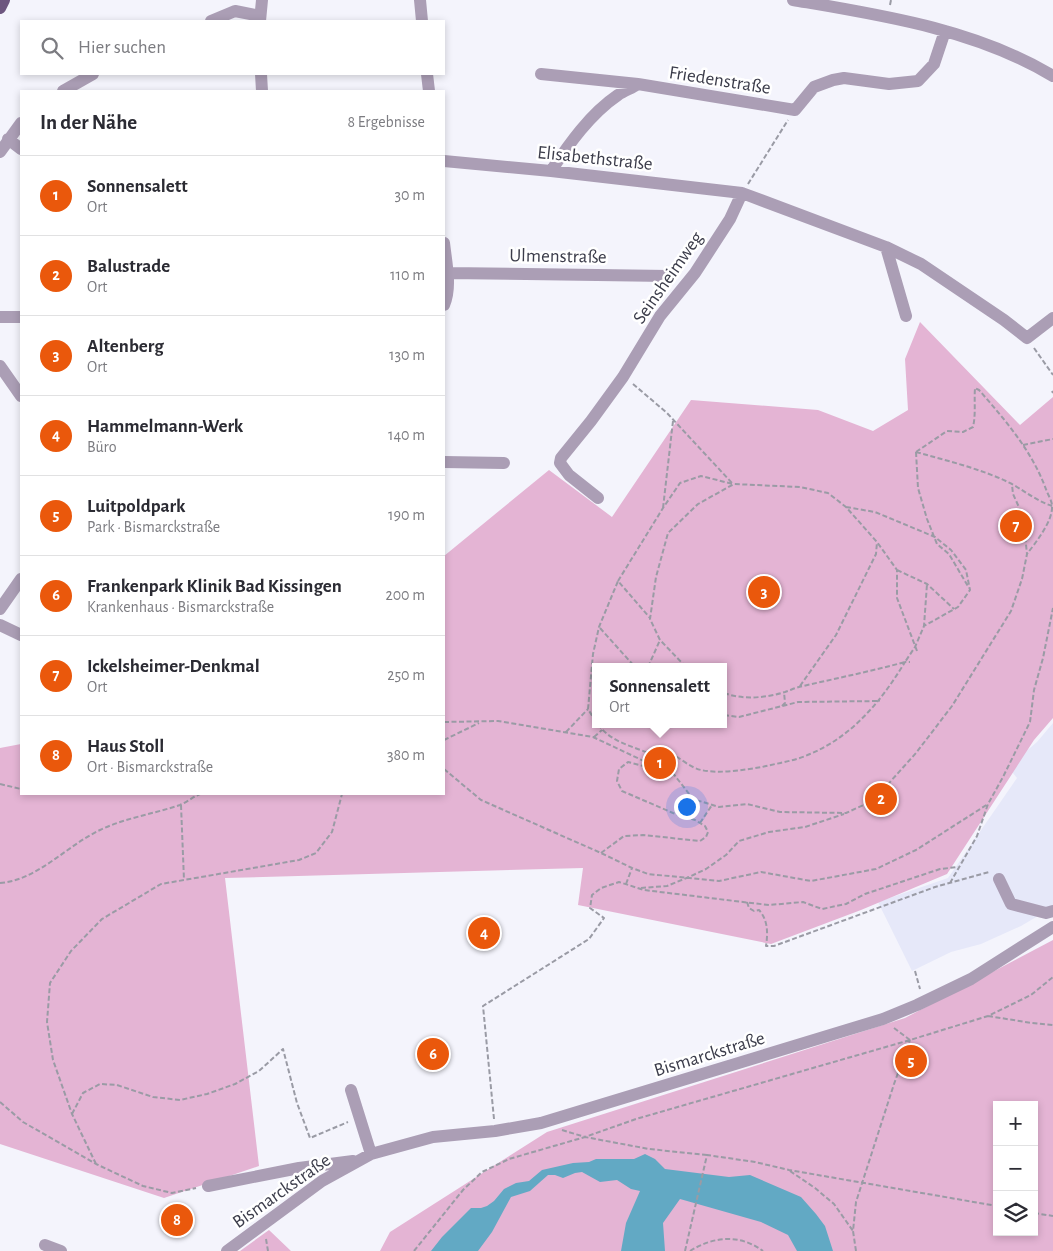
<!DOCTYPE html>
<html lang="de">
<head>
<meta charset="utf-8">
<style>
  :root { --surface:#fff; --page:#f2f2f3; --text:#2b2b33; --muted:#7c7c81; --line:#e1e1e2; --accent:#ea580c }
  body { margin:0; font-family:"Alegreya Sans",sans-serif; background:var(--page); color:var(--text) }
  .controls { position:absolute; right:15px; bottom:15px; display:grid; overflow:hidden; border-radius:0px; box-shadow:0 2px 8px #0003 }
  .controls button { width:45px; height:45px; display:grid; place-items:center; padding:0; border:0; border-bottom:1px solid var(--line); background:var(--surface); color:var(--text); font:25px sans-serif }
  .you { position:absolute; left:686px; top:806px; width:18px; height:18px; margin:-12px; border:4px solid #fff; border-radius:50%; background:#1a73e8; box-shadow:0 0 0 8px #1a73e833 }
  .badge { display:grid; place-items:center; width:32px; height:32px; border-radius:50%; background:var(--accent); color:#fff; font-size:16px; font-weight:700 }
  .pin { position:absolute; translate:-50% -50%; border:2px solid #fff; box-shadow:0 1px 5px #0006 }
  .popup { position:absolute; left:592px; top:663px; width:135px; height:65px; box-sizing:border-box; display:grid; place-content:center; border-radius:0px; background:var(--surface); filter:drop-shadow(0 1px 4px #0005); font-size:16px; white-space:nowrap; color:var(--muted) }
  .popup b { font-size:19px; color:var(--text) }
  .popup::after { content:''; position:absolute; left:50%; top:100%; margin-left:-10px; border:10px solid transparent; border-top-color:var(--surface) }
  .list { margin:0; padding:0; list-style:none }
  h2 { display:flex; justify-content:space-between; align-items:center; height:65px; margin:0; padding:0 20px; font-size:21px }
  h2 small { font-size:16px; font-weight:400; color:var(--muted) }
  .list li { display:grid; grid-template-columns:32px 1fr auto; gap:15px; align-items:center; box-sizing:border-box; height:80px; padding:0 20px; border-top:1px solid var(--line) }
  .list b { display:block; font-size:19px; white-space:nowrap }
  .list p { margin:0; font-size:16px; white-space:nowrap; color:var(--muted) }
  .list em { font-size:16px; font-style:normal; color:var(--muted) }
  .icon { flex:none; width:28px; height:28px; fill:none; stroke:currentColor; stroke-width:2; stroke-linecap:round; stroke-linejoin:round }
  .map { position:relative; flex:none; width:1053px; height:1251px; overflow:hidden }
  .search { position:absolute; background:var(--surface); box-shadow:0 2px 8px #0003; left:20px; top:20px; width:425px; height:55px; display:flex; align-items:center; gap:12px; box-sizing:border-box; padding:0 18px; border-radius:0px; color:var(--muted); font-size:19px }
  .panel { position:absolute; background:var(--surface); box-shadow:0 2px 8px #0003; left:20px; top:90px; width:425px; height:705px; border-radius:0px }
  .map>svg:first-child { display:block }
  .built { fill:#e6e8f9 }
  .green { fill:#e4b4d4; fill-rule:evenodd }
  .water { fill:#62a9c4 }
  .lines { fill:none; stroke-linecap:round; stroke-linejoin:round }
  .path { stroke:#9a9ba5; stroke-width:2; stroke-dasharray:5 2.5; stroke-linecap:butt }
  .minor { stroke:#ab9eb5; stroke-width:12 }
  .major { stroke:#6d567f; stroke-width:12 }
  .labels { text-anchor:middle; stroke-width:5; stroke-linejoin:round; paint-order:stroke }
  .street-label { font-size:19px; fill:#3b3c4a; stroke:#fff }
</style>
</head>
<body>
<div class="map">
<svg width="1053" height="1251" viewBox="0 0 1053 1251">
  <rect width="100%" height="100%" fill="#f4f4fc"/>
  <path class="built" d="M1053 723V907L1021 926 981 944 951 952 912 971 878 902 948 878 1017 778 1008 767 1037 742Z"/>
  <path class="green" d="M920 322 1020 425 1053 397V718L1034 740 947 874 861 910 771 944 578 905 583 868 225 878 259 1166 164 1198 0 1144V748L21 744V794H444V556L549 470 612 517 691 400 818 410 873 431 908 410 905 359ZM596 667H724V724H596Z
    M1053 940V1251H380L390 1232 547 1132 905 1018ZM997 1105H1034V1232H997Z
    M269 1230 291 1251H240Z"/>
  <path class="water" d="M645 1154 655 1159 665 1169 729 1177 750 1175 801 1197 816 1214 825 1226 833 1251H797L788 1235 761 1222 680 1199 663 1223 665 1251H621L626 1223 640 1191 631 1189 617 1180 600 1182 582 1172 575 1173 563 1178 555 1175H548L530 1191 511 1197 492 1232 478 1251H431L442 1237 471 1208H481L487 1206 494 1201 504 1189 516 1183 529 1181 542 1170 573 1163 589 1162 596 1159H634Z"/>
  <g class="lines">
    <path class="path" d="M890 5 891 0
      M748 184 788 120
      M1034 348 1053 375
      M633 384 667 413 732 483
      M1052 391 1053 393
      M1023 445 1053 439
      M916 452 947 431 963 432 973 427C976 414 974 401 975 388L979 390C1006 421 1033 452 1047 492 1049 496 1052 502 1052 506 1053 521 1036 542 1027 554
      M916 452 918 488 927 519 937 544 949 554 969 588
      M916 452C948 461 982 469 1012 484 1026 492 1037 501 1052 506
      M846 507 875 512 935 537 951 550 966 570 970 590 958 607 924 626
      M663 508 673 421
      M897 570 927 584 954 609
      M618 581 663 508 680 483 701 476 733 484
      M600 628 635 667
      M648 667 660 640
      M686 667 660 640 650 619 656 577 668 533 698 504 734 484 800 487 828 493 846 507 877 542 897 570V598L917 651
      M800 686 836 635 876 554 877 542
      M724 693C743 700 765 698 785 692 791 690 797 687 803 686 838 678 872 671 905 662L915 647 924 626 927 584
      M782 706 785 703 784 692
      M724 715 739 717 798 702 880 701
      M444 722 498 721 593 737 648 763 653 772 662 774 669 768
      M596 722 588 709 593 654 599 627 618 581 650 618
      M598 724C610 742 632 746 651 754
      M566 732 588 709
      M594 737 602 730
      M444 740 479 723
      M672 759 669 768 693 799 719 807 747 804 780 812 846 813 870 802 881 792 916 753 952 706 1011 611 1022 579 1027 554 1023 516 1013 494 1012 485
      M672 759 674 755C682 760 692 768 701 770 720 774 743 770 762 767 778 763 795 761 810 754 853 736 882 700 905 662H910
      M648 763 651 754 658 750 666 753 672 759
      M444 769 481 800 601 853 632 868 648 874 719 881 761 872 811 881 876 869 916 850 988 804
      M0 784 21 789
      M181 805 184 880
      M700 823 712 805
      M601 853 624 836 643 835 700 841 706 837 708 832 705 826 695 820 673 813 622 791 617 781 619 769 628 762 643 766 653 772
      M0 883C38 880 66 846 100 830 125 818 153 814 180 805 187 802 193 797 200 794
      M950 883 977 836 988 804 1003 777 1030 722 1034 690 1043 658 1053 608
      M626 884 632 868
      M641 888 667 886 689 877 706 869 726 855 739 841 769 832 805 827 844 814
      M747 902 749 908 754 911 759 910C768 920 768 933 766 946H774L935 887 989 872
      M915 971 920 989
      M988 1016 1032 1023 1053 1025
      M894 1028 910 1040
      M0 1102 23 1122 96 1164 143 1186 172 1193 196 1188
      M72 1114 83 1093 100 1084 117 1085 153 1097 180 1100 207 1094 235 1084 259 1071 283 1049 297 1103 310 1138 348 1122
      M494 1119 483 1006 589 939 604 918 590 908 592 895 601 888 619 882 644 890 743 902 769 905 803 902 822 909 846 904 865 894 940 869 958 867
      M562 1130 585 1137 649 1149 707 1155
      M96 1164 72 1114 53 1060 47 1022 50 983 71 951 102 919 161 884 299 860 316 853 332 832 342 794
      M790 1171 815 1188 834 1204 853 1231
      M1034 1213 1053 1216
      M266 1239 268 1251
      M414 1251 463 1190 482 1172 509 1159 585 1137 636 1119 910 1040 988 1016 1031 995 1053 977
      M685 1251 707 1155 755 1162 789 1170 997 1206
      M690 1251C714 1236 740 1234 763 1251
      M856 1251 853 1231 856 1202 894 1084 910 1040"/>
    <path class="minor" d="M420 0 422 21
      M793 0C881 15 975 29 1053 76
      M211 21 235 11 260 16
      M260 21 262 0
      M261 74 262 91
      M427 74 429 91
      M541 74 638 84 795 110 814 87 833 80 844 78 889 84 918 81 934 64 945 31
      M63 91 93 74
      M8 139 21 149
      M0 152 21 123
      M444 161 551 171 742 193 886 247 921 264 1004 320 1027 338 1053 318
      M551 171C569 144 590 114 618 95 624 91 632 88 638 84
      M444 243C446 262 452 287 444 305
      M886 247 906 316
      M447 273 668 276
      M0 317H21
      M0 366 21 396
      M444 462 504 463
      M598 498 569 475 560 463 561 458 591 421 623 377 660 316 695 273 730 219 742 193
      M0 609 21 579
      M0 625 21 635
      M999 879 1011 904 1046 913 1053 911
      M351 1090 371 1154
      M208 1186 299 1168 353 1161
      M45 1245 61 1251
      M227 1251 322 1181 371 1154 433 1137 495 1131 541 1123 883 1019 917 1005 971 979 1053 927"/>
    <path class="major" d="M0 8 4 0"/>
  </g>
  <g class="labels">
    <g class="street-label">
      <text transform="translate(720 79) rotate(9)" y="7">Friedenstraße</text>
      <text transform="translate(595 157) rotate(6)" y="7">Elisabethstraße</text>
      <text transform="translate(558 255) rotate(1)" y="7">Ulmenstraße</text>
      <text transform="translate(667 277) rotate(-55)" y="7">Seinsheimweg</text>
      <text transform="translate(709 1053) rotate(-17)" y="7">Bismarckstraße</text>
      <text transform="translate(281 1190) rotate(-35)" y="7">Bismarckstraße</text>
    </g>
  </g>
</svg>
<div class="controls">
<button>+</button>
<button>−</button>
<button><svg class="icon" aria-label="layers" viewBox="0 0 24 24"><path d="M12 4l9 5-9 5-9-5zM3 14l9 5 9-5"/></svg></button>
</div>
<div class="you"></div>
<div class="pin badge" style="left:660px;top:763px">1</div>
<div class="popup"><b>Sonnensalett</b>Ort</div>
<div class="pin badge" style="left:881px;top:799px">2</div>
<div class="pin badge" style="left:764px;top:592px">3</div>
<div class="pin badge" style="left:484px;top:933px">4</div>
<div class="pin badge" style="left:911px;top:1061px">5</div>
<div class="pin badge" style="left:433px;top:1054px">6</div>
<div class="pin badge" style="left:1016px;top:526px">7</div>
<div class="pin badge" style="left:177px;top:1220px">8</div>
<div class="search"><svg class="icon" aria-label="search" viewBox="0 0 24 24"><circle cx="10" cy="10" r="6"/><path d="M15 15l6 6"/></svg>Hier suchen</div>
<section class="panel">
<h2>In der Nähe<small>8 Ergebnisse</small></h2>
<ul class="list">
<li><span class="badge">1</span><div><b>Sonnensalett</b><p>Ort</p></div><em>30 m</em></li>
<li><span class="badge">2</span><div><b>Balustrade</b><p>Ort</p></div><em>110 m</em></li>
<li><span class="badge">3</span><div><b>Altenberg</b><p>Ort</p></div><em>130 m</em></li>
<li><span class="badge">4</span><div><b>Hammelmann-Werk</b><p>Büro</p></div><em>140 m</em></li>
<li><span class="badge">5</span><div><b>Luitpoldpark</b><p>Park · Bismarckstraße</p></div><em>190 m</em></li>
<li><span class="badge">6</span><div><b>Frankenpark Klinik Bad Kissingen</b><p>Krankenhaus · Bismarckstraße</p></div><em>200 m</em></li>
<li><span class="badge">7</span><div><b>Ickelsheimer-Denkmal</b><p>Ort</p></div><em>250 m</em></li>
<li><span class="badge">8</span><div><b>Haus Stoll</b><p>Ort · Bismarckstraße</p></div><em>380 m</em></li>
</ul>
</section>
</div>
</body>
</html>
